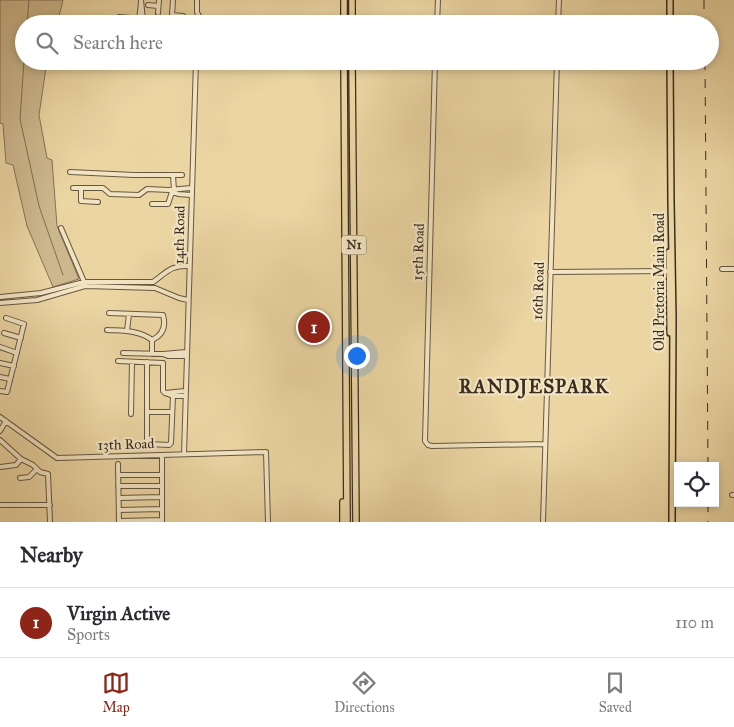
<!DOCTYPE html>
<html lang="en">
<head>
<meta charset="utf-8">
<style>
  :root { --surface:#fff; --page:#f7f7f7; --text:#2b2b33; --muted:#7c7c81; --line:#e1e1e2; --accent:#8f2418 }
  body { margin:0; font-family:"IM FELL Great Primer",serif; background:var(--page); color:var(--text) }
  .controls { position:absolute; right:15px; bottom:15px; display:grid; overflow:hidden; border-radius:0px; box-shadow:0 2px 8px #0003 }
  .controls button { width:45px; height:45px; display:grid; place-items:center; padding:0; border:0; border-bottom:1px solid var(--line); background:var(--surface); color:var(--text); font:25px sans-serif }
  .you { position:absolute; left:356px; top:355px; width:18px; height:18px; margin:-12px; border:4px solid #fff; border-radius:50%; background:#1a73e8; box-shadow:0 0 0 8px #1a73e833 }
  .badge { display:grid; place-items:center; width:32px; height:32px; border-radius:50%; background:var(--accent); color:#fff; font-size:16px; font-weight:700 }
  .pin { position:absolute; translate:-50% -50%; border:2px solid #fff; box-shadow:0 1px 5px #0006 }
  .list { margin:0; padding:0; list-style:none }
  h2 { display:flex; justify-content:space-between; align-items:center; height:65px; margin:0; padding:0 20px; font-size:21px }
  h2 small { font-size:16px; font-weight:400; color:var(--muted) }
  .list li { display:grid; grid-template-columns:32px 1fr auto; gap:15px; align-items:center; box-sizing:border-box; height:70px; padding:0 20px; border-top:1px solid var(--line) }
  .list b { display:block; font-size:19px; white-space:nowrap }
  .list p { margin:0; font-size:16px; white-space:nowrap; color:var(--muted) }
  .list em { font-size:16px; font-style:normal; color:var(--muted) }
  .icon { flex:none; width:28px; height:28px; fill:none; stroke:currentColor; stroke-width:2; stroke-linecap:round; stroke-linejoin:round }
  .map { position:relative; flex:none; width:734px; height:522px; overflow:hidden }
  .search { position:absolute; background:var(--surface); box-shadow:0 2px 8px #0003; left:15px; right:15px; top:15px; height:55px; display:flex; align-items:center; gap:12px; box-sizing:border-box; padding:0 18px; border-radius:28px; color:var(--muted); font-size:19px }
  .sheet { height:135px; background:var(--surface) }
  nav { display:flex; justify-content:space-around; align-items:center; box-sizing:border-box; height:70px; border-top:1px solid var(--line); background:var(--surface); font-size:14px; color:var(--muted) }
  nav a { display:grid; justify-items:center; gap:2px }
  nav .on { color:var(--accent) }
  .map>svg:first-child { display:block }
  .green { fill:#cdb88d; stroke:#837256 }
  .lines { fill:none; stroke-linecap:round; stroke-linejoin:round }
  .stream { stroke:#7f7053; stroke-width:1 }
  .minor-casing { stroke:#665740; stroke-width:6 }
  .major-casing { stroke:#392d1f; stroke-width:8 }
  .highway-casing { stroke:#392d1f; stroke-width:8 }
  .minor { stroke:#f2e4c3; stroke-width:4 }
  .major { stroke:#ebd5a3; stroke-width:5 }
  .highway { stroke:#ebd5a3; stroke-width:5.5 }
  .rail { stroke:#392d1f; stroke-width:1; stroke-dasharray:9 9; stroke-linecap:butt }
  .labels { text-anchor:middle; stroke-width:4.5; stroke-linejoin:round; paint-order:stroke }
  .shield { fill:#f2e4c3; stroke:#706450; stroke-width:1 }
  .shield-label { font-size:12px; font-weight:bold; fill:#392d1f }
  .street-label { font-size:14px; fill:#392d1f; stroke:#f2e4c3 }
  .district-label { font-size:19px; font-weight:bold; letter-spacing:1px; fill:#392d1f; stroke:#f2e4c3 }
</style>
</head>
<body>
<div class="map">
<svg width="734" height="522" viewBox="0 0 734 522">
  <rect width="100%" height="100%" fill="#ebd5a3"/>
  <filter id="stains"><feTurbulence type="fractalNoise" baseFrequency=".004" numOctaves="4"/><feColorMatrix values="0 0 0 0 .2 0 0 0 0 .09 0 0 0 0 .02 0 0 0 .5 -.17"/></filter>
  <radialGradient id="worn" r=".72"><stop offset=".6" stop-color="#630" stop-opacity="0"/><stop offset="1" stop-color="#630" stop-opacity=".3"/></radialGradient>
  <path class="green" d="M0 0H63L57 24H24V61H47L39 115 47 158 52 160 57 226 79 279 53 287 27 226 13 165 6 163 3 124 0 123Z"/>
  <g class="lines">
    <path class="stream" d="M27 24 29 0
      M24 61 20 119 39 206 63 275"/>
    <defs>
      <path id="minor" d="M141 0 143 20
        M173 0 172 15 183 16
        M197 0V12L201 21 200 24
        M148 5 158 6
        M158 13 159 0
        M118 19 117 22 143 23 186 21 191 23
        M118 19 119 17 143 19 191 18
        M139 20 141 2
        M437 24 438 0
        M558 24 559 0
        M63 61 65 66 139 67 164 61
        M435 61 425 441 428 445 432 446 545 444
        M70 172 134 175H182
        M173 176 174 190
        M73 188H103L110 194 139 195 147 189 169 190 191 188
        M81 188V201L98 202
        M171 191 178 194 191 195
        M152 204H168L172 192
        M61 228 85 284
        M722 269H734
        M550 272 670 271
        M0 297 41 293 84 282H153C167 272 171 265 189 266
        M0 303 37 300 85 286 155 288 179 298 188 300
        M109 313 163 315C166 326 163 335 152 340V354
        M107 330C123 331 139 330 152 340
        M127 331 129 314
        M4 333 21 338
        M0 347 17 353
        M123 353 163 354 168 356H185
        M163 354 186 352
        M118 361 163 363V391L165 393
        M147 362V440L148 444 169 445 171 443 173 396
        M0 363 14 366
        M0 377 10 379
        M0 391 7 392 24 324 6 318
        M165 393 173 396H184
        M165 393 185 391
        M147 412H172
        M131 414 132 362
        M0 417 57 458 266 452 268 522
        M0 431 6 421
        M0 440 21 459 33 465 40 472 48 474 50 522
        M184 454 196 61
        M162 455V522
        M118 464 119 522
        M0 467 16 465 21 459
        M118 475H161
        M20 478 29 477 36 470
        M118 486H160
        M732 495H734
        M119 498 161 497
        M0 505H50
        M119 510 161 509
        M119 521 162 520
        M543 522 557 61"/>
      <path id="major" d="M670 0V24
        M670 61 671 203
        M671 201 673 318 672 522
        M669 252 670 333"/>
      <path id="highway" d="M344 0V24
        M352 0V24
        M344 61 347 522
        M352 61 356 522
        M343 522V502"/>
    </defs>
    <use href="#minor" class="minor-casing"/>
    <use href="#major" class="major-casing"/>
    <use href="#highway" class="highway-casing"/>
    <use href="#minor" class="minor"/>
    <use href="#major" class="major"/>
    <use href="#highway" class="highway"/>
    <path class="rail" d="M704 0V24
      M705 61 708 466
      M708 503V522"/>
  </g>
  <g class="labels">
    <rect class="shield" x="341.5" y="235.5" width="25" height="19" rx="4"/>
    <g class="shield-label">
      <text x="354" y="249">N1</text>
    </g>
    <g class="street-label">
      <text transform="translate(179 235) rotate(-89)" y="5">14th Road</text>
      <text transform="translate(418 252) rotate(-88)" y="5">15th Road</text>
      <text transform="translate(659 282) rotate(-90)" y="5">Old Pretoria Main Road</text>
      <text transform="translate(538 291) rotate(-88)" y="5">16th Road</text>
      <text transform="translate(126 444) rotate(-2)" y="5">13th Road</text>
    </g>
    <g class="district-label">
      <text x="534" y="393">RANDJESPARK</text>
    </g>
  </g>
  <rect width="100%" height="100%" filter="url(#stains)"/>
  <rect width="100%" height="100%" fill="url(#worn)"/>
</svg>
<div class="controls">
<button><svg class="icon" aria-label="locate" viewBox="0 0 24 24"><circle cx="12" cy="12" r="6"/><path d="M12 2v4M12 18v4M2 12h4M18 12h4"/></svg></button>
</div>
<div class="you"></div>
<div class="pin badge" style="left:314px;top:327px">1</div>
<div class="search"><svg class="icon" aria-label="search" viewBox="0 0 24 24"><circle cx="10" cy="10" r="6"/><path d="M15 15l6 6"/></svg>Search here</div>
</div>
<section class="sheet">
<h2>Nearby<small></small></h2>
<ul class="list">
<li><span class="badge">1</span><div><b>Virgin Active</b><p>Sports</p></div><em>110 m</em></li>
</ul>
</section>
<nav>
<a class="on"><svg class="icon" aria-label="map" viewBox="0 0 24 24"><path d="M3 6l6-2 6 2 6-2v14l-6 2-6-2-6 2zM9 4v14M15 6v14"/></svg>Map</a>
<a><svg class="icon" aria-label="directions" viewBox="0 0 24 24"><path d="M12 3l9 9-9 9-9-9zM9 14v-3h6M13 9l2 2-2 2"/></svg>Directions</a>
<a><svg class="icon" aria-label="saved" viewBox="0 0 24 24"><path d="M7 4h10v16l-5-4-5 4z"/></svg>Saved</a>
</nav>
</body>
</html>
